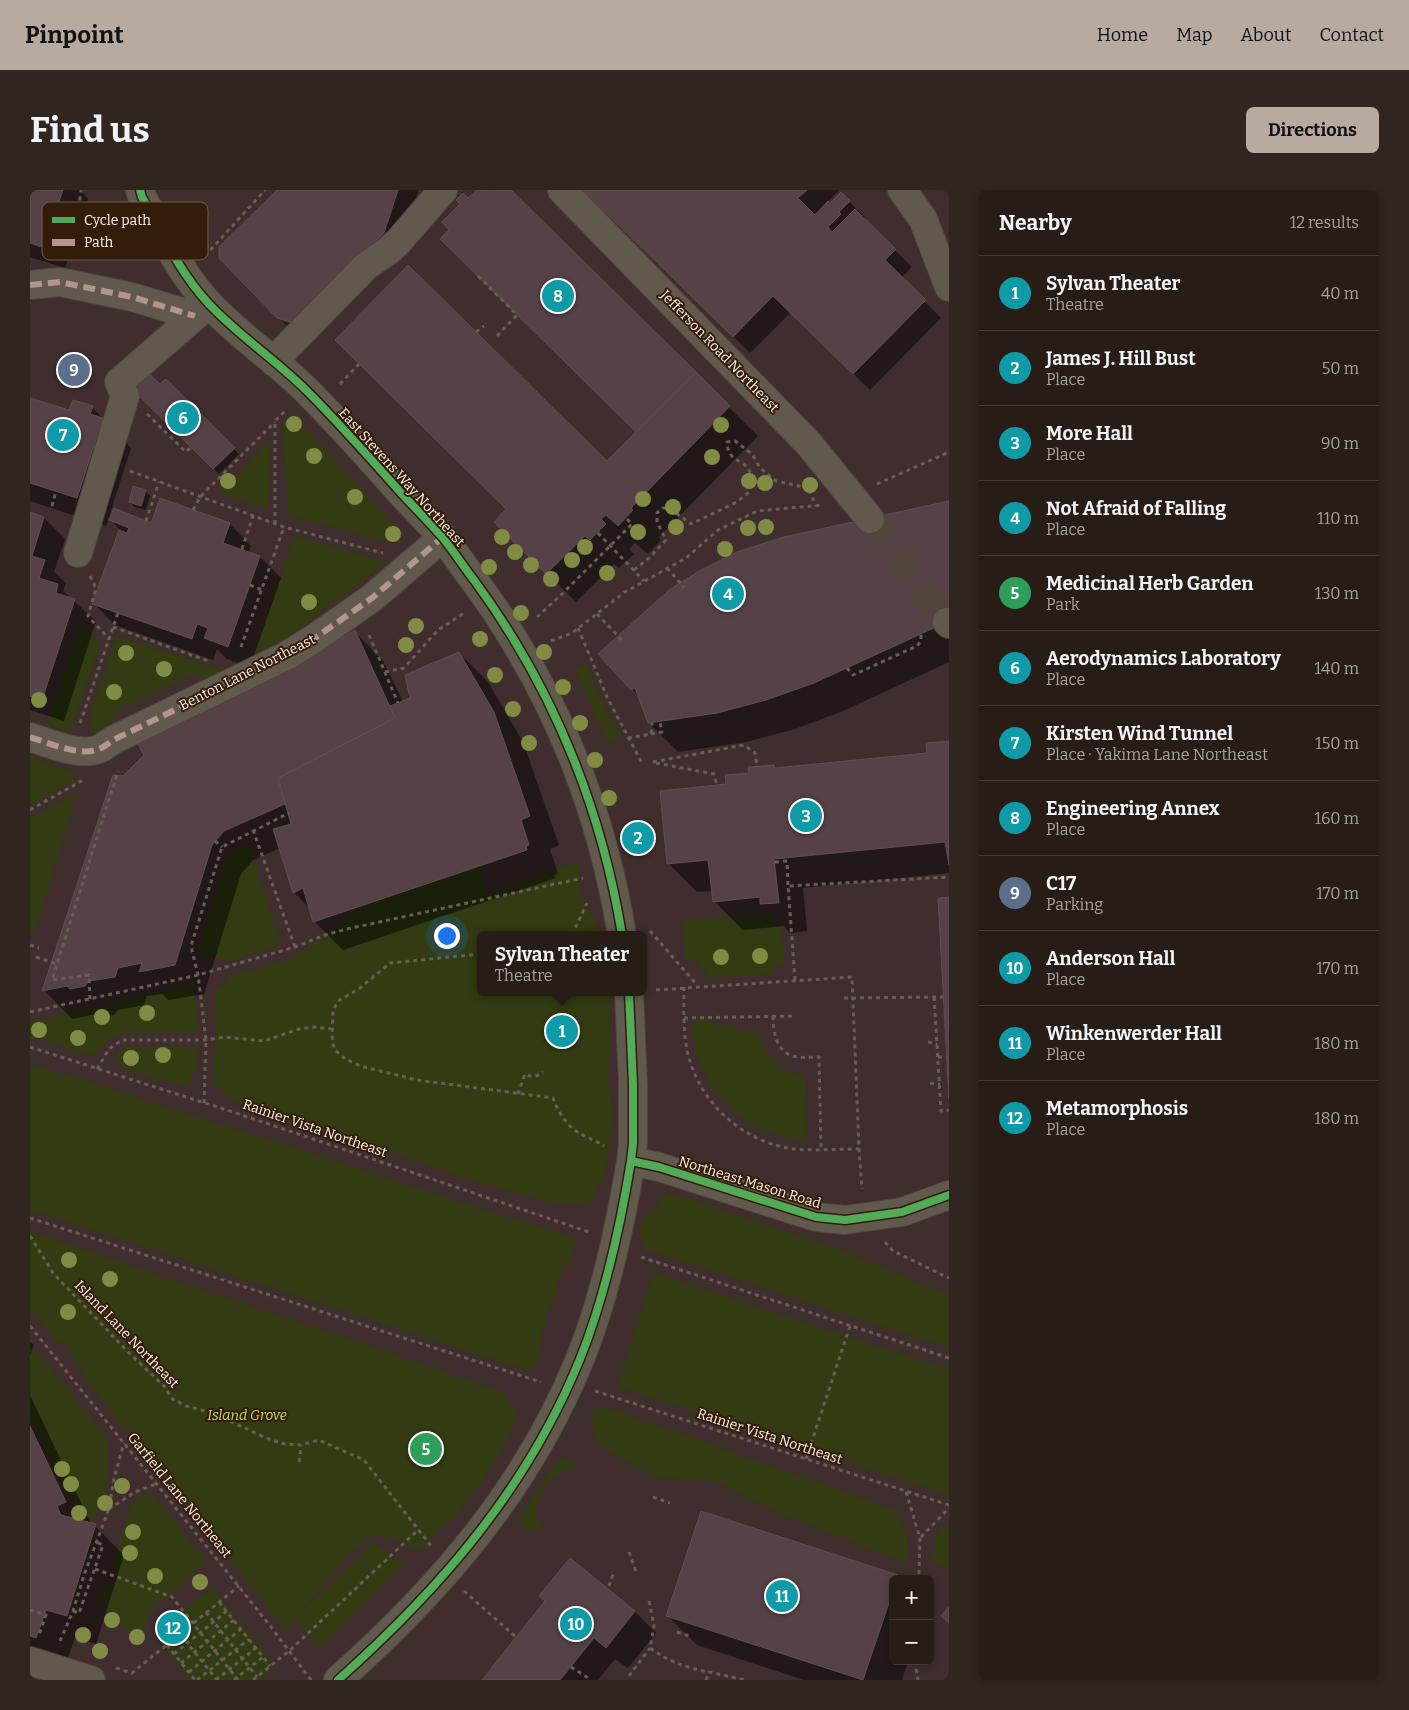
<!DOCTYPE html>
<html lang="en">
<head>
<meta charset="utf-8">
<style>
  :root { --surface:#281d16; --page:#30261f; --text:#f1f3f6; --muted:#a5a2a1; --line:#443b35; --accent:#b8aaa1 }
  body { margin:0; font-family:Bitter,serif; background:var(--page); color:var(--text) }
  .controls { position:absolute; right:15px; bottom:15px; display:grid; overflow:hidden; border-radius:8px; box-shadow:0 2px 8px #0003 }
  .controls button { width:45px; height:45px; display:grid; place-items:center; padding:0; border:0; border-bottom:1px solid var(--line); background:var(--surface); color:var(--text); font:25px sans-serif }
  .you { position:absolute; left:416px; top:745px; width:18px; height:18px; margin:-12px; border:4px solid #fff; border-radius:50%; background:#1a73e8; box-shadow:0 0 0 8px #1a73e833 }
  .badge { display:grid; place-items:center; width:32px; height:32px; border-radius:50%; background:var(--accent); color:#fff; font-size:16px; font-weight:700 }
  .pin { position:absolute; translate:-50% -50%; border:2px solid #fff; box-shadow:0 1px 5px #0006 }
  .popup { position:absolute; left:447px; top:741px; width:170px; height:65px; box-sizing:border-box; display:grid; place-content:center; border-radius:8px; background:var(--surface); filter:drop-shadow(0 1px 4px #0005); font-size:16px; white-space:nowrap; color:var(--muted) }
  .popup b { font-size:19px; color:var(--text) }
  .popup::after { content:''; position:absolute; left:50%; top:100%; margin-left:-10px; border:10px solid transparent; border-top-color:var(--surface) }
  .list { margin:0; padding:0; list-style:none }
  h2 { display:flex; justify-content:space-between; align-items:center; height:65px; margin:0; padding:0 20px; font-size:21px }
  h2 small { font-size:16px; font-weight:400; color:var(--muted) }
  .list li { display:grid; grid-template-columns:32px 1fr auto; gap:15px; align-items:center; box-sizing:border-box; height:75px; padding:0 20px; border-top:1px solid var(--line) }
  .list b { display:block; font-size:19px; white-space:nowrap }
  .list p { margin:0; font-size:16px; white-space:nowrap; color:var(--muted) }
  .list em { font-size:16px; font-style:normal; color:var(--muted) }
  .map { position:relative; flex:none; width:919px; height:1490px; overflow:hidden; border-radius:8px }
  header { display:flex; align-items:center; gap:30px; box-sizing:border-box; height:70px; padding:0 25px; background:var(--accent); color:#111 }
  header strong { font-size:24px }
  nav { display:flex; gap:28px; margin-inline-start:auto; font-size:18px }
  .intro { display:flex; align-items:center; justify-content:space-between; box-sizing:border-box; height:120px; padding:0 30px }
  h1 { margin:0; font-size:35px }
  .button { padding:12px 22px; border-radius:8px; background:var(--accent); color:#111; font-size:18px; font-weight:700 }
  main { display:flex; gap:30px; padding:0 30px }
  aside { flex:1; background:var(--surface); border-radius:8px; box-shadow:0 2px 8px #0003 }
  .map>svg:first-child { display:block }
  .education { fill:#402d2d; fill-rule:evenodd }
  .green { fill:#323b11 }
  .shadow { fill:#0007 }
  .building { fill:#564246; stroke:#5d5050 }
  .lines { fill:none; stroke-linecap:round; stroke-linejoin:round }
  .minor-tunnel { stroke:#53453c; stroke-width:28; stroke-dasharray:28 14; stroke-linecap:butt }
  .minor-casing { stroke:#50443c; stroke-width:30 }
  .path { stroke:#675e56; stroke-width:3; stroke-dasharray:4 4; stroke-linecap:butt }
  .minor { stroke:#62594e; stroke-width:28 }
  .quiet { stroke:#b2968c; stroke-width:6; stroke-dasharray:12 6; stroke-linecap:butt }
  .cycleway-casing { stroke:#341c0b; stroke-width:11 }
  .cycleway { stroke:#51ab58; stroke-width:8 }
  .tree { fill:#808c44 }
  .labels { text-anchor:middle; stroke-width:4; stroke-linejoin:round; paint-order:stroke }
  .street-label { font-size:14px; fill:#fff1e8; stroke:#341c0b }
  .park-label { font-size:14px; font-style:italic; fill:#bede63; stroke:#341c0b }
  .key { fill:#341c0b; stroke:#715c4d; stroke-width:1 }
  .key-label { font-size:14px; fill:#fff1e8 }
</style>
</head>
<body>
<header>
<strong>Pinpoint</strong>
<nav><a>Home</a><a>Map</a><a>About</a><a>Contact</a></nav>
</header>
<div class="intro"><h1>Find us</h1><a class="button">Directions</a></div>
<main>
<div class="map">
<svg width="919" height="1490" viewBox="0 0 919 1490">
  <rect width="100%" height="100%" fill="#35271e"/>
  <path class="education" d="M0 0H919V1490H0ZM451 745H613V802H451ZM863 1389H900V1471H863Z"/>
  <path class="green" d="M262 224 373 344 363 353 259 326 252 235Z
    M240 249 239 318 190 305Z
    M265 346 358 372 251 451 222 467Z
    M51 432 70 453 41 541 38 542 16 535Z
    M86 446 192 480 194 484 181 490 163 484 85 521 78 540 66 546 58 530Z
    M559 474C564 500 577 524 593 545L579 554 544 478Z
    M0 567 41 580 45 588 43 591 0 616Z
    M48 602 5 740 0 742V628Z
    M219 654 251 755 198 772 167 762 198 665Z
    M548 672 551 707 574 745H451V802H579L580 842 578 892 584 923 575 984 560 1013H522L424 985 338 954 300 949 277 929 265 936 230 924 199 909 184 893 186 801 200 786 257 770 295 745 330 716 449 676 458 703Z
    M741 725 742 736 752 735 754 775 744 776 745 784 678 788V779L668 780 667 770 655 771 653 730Z
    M163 794 168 836V842L91 843 81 848 62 866 0 846V832Z
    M663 830H683V835L706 834V842L729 841C735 867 750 881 776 886L777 951C762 949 746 947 732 940 698 924 672 891 665 854 663 846 664 838 663 830Z
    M149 856 166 858 168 873 158 896 122 888 88 875 87 863 99 857Z
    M3 874 541 1047 545 1050V1056L538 1075 534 1074 508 1156 511 1158C508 1167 508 1181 496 1180L0 1020V884Z
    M642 1003 820 1063 905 1100 919 1104V1158L614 1059 615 1054 609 1042C612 1027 627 1021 631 1007Z
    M0 1041 471 1201 488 1224 467 1269 428 1323 389 1361 363 1348 343 1345 317 1366 267 1427 344 1352 374 1375 289 1458 266 1429 256 1440 57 1192 35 1150 30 1156 0 1118Z
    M624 1083 919 1179V1305L587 1197Z
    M0 1153 78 1249V1303L63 1331 40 1309 0 1227Z
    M564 1218H579L866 1320 877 1343 878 1374 734 1317 685 1291 627 1288 570 1257 560 1230Z
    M531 1268 546 1274 543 1278H540C516 1291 511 1297 505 1324L513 1339 499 1340 493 1339 488 1329 526 1271Z
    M113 1305H123L176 1371 135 1409 126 1412 113 1439 100 1443 70 1411 76 1394 85 1391 87 1386 85 1378 82 1375 103 1311Z
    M910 1336 919 1340V1378L900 1371Z
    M182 1398 246 1475 234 1486 233 1490H160L124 1445Z"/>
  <path class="shadow" d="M0 0H50L58 9 35 78 0 67Z
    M248 0H389L370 59 265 144 252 131 266 136 267 133 248 127Z
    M448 0H460L464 3 467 0H479L728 246 629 347 631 350 618 364 605 353 599 359 604 364 589 378 584 374 546 412 465 332 478 319 577 273 607 242 412 49 421 40 438 10Z
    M555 0H809L793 17 794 18 811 4 836 28 834 30 882 77 871 88 911 128 840 200 761 122 720 163Z
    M135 191 209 264 189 284 104 199 130 196Z
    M0 209 40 222 62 217 101 258 76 336 0 311Z
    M115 301 120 306 116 320 105 317 100 312Z
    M131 310 200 334 221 356 218 363 230 367 251 388 220 477 197 469 187 459 183 470 85 435 64 414 90 340 81 330 122 334Z
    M919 312V472L813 521 765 539 716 552 648 562 619 533 609 506 602 499Z
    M0 324 14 328 35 349 24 382 36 393 33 401 66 431 34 531 0 520Z
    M325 442 353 471 373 512 382 509 429 463 458 492 493 552 529 655 520 659 528 684 524 685 526 688 313 760 284 731 280 719 264 702 250 658 223 670 211 684 174 804 139 810 132 804 117 806 114 815 88 820 84 825 70 827 67 824 42 829 14 800 94 587 270 474Z
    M919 552V683L773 698 777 741 760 743 754 736 713 740 684 711 683 701 667 702 638 673 698 595 720 584 744 576 746 579 898 564Z
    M0 1152 4 1155 0 1165Z
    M0 1205 61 1334 65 1336 94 1365 66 1454 45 1448 35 1476 0 1465Z
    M540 1370 605 1422 626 1443 598 1478 585 1469 568 1490H454L516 1412Z
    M867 1386 870 1389H863V1471H878L872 1490H774L667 1455 638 1426Z"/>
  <path class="building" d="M0 0H33L14 58 0 53Z
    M247 0H368L354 43 261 132 247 128 189 68V57Z
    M447 0H462L464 2 465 0H481L666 182 606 242 410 49 419 40 412 32 430 14 426 10 433 3 438 8Z
    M553 0H777L768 8 785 25 798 11 800 13 811 2 820 11 809 22 811 24 798 37 802 42 825 19 866 59 855 70 896 110 823 184 743 106 703 147Z
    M378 75 577 271 666 182 700 216 601 318 603 320 588 336 576 325 571 329 576 334 560 350 555 346 516 384 464 332 476 319 305 150Z
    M118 183 130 194 136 189 205 258 183 279 102 199Z
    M0 208 39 220 43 210 63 216 60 224 73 228 47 308 0 293Z
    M103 296 116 300 111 316 99 312Z
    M130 308 200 333 193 353 230 366 198 457 174 448 178 438 167 434 162 449 62 414 89 340 97 343 99 338 79 330 84 318 121 333Z
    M919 311V431L784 493 736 510 687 523 618 533 605 498 601 500 568 464 639 400 671 380 707 362 754 347Z
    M0 322 14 327 2 366 15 370 9 388 28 394 26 403 45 409 12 510 0 506Z
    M325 440 365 528 248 588 255 614 194 641 182 655 145 775 109 782 112 773 88 778 85 787 59 791 55 796 40 799 37 796 12 801 83 585 93 586 114 565 107 552 270 473Z
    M429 462 464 522 500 626 491 630 499 655 496 656 497 660 283 732 273 698 263 703 243 639 261 634 248 588 365 528 360 516 380 508 375 485Z
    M919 551V675L915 652 744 669 749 713 730 714V707L683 712 678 670 637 674 630 601 696 594 695 585 719 583 718 577 744 575 745 578 897 563 896 553Z
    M919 707V909L908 708Z
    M0 1236 36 1312 27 1316 31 1325 66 1334 37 1426 16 1420 6 1448 0 1446Z
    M671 1321 868 1385 867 1389H863V1401L833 1490 636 1426Z
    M540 1368 605 1421 576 1458 564 1448 530 1490H452L515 1411 509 1406Z
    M919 1417V1433L911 1426Z"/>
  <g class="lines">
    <path class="minor-tunnel" d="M840 329 917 432"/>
    <defs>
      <path id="minor" d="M110 0 112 7C132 44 150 83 179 114 209 146 246 170 277 201 310 234 341 269 372 304 385 318 399 332 412 347 423 360 433 376 444 390 521 495 571 616 592 745
        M532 0 779 254 840 329
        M872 0 893 29 919 97
        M0 95 30 92 102 107 165 126
        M245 173 256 158 336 76 358 61 368 52 413 0
        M48 363 95 206 89 192 179 114
        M917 432 919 434
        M0 547C19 553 50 567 69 559 74 557 79 553 83 550L256 466 285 448 342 408 413 347
        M601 971 629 977 786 1027 815 1030 872 1022 919 1005
        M0 1471 61 1490
        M308 1490C411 1398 497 1299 550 1169 575 1107 590 1038 601 971L603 953V894L599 802"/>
    </defs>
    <use href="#minor" class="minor-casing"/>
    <path class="path" d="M38 65 47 33 51 0
      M175 66 235 0
      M448 86 487 125 466 147
      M446 142 454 136
      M310 194 329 174
      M117 224 156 262 161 257
      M100 281 254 337 353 363
      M847 294 919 262
      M779 300 786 316
      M22 316 26 301
      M163 320 171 306 245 232
      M116 331 129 292
      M245 334V231L256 220
      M568 343 614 391
      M212 359 223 326
      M637 378 654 397
      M604 380 619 368 636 350 627 332V323L633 318H639L661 334 707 312 719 302C720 297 722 290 721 286 717 267 698 275 697 252L705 251 722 264 730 278 746 291 769 296 777 294
      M60 386 66 398 58 426 79 449
      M220 395 232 400
      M567 424 592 450
      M507 427 533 403 602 334 596 328
      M83 437 181 472
      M548 438 577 507 613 575
      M339 445 368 513
      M521 451 542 443 595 402 656 368 688 340 727 321 793 315
      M211 457 254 337
      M817 478 823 485 887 456 891 451V445
      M355 482 374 478 408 440 434 423
      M50 533 88 423
      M621 544 632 542 630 532
      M598 548 621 544 622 533
      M623 572 714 555 725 563 727 577
      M626 573 684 584 687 595
      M0 620 53 590
      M223 640 265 757
      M185 651 192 657
      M745 672 757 671 758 696
      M620 741 667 795
      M542 745 557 713
      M0 755 9 758
      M451 764 360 773 329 799 308 811 303 821 302 852 305 860 314 868 330 876 387 890 523 908C527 920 536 934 546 941 555 947 565 950 574 956
      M6 767 27 774
      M765 790 758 696 919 687
      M654 797C654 816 653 836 656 854 664 908 710 952 764 959 785 961 807 959 829 959
      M626 800 822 787 829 959 832 999
      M904 807 911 921 919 920
      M814 808 913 807
      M60 809 59 785 22 790 88 581
      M0 822 168 785 265 757 295 745 317 739 553 688
      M743 826C743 843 747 865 768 867 775 868 782 867 789 867L791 959
      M654 828 766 826
      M898 852 907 854
      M0 857 203 922 559 1042
      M908 867H916
      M67 879 79 859 92 850H176L194 847 234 851 269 839 284 837 302 839
      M900 893 910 894
      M488 904 495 884C503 888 506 887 513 882
      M174 913 176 850 168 785 161 756 192 657 259 623
      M0 1028 511 1192
      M0 1046 23 1083 99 1163 135 1197 141 1208 156 1216 183 1223 236 1248 254 1254 271 1255 289 1250 334 1270 401 1356
      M855 1052 863 1061 919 1088
      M611 1067 919 1168
      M0 1136 241 1437 281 1490
      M565 1201 919 1315
      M776 1269 820 1136
      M269 1272 271 1255
      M876 1302 890 1348 889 1383 892 1389
      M623 1307 640 1313
      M79 1319 105 1302 126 1294
      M891 1347 919 1318
      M599 1362 606 1382
      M65 1379 142 1407 208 1490
      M579 1396 583 1384
      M434 1401 486 1447
      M900 1407V1434
      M619 1411 624 1436 620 1458C639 1472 657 1478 679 1482
      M189 1412 240 1476
      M0 1420 16 1425 9 1445
      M43 1421 49 1423 73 1355 66 1352
      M176 1422 227 1487
      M647 1442 659 1446
      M150 1444 187 1490
      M30 1451 43 1421 54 1385 79 1319 84 1288 94 1253
      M137 1455 165 1490
      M144 1464 197 1421
      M886 1471 885 1475 888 1490
      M151 1473 204 1430
      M541 1477 558 1488
      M86 1478 102 1483 209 1396
      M159 1482 211 1439
      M599 1486 620 1458
      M167 1490 219 1449
      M186 1490 226 1458
      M204 1490 233 1467
      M223 1490 259 1461 388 1340
      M676 1490 679 1482 715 1490"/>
    <use href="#minor" class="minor"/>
    <path class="quiet" d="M0 95 30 92 102 107 165 126
      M0 547C19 553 50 567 69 559 74 557 79 553 83 550L256 466 285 448 342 408 413 347"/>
    <defs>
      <path id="cycleway" d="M110 0 112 7C132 44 150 83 179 114 209 146 246 170 277 201 310 234 341 269 372 304 385 318 399 332 412 347 423 360 433 376 444 390 521 495 571 616 592 745
        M601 971 629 977 786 1027 815 1030 872 1022 919 1005
        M308 1490C411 1398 497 1299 550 1169 575 1107 590 1038 601 971L603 953V894L599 802"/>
    </defs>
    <use href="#cycleway" class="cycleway-casing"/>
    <use href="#cycleway" class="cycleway"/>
  </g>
  <g class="tree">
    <circle cx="264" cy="234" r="8"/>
    <circle cx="691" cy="235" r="8"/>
    <circle cx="284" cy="266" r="8"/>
    <circle cx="682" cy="267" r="8"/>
    <circle cx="198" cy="291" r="8"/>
    <circle cx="719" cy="291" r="8"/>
    <circle cx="735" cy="293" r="8"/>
    <circle cx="780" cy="295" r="8"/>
    <circle cx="325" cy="307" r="8"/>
    <circle cx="613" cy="309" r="8"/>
    <circle cx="643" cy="317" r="8"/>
    <circle cx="646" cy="337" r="8"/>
    <circle cx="736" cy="337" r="8"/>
    <circle cx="718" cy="338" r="8"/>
    <circle cx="608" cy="342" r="8"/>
    <circle cx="363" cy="344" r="8"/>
    <circle cx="472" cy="347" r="8"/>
    <circle cx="555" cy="357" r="8"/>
    <circle cx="695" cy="359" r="8"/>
    <circle cx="485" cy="362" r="8"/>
    <circle cx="542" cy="370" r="8"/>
    <circle cx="501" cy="375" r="8"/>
    <circle cx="459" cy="377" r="8"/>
    <circle cx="577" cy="383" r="8"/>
    <circle cx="521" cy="389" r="8"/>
    <circle cx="279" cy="412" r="8"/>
    <circle cx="491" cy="423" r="8"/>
    <circle cx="386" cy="436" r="8"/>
    <circle cx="450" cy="449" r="8"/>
    <circle cx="376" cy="455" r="8"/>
    <circle cx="514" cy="462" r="8"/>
    <circle cx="96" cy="463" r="8"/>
    <circle cx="134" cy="479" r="8"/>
    <circle cx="465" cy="485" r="8"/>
    <circle cx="533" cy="497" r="8"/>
    <circle cx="84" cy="502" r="8"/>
    <circle cx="9" cy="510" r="8"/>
    <circle cx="483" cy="519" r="8"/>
    <circle cx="550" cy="533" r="8"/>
    <circle cx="499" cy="553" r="8"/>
    <circle cx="565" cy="570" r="8"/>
    <circle cx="579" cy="608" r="8"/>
    <circle cx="730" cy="766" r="8"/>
    <circle cx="691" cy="767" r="8"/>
    <circle cx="117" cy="823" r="8"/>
    <circle cx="72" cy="827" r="8"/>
    <circle cx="9" cy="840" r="8"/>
    <circle cx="48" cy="848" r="8"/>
    <circle cx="133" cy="865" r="8"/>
    <circle cx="101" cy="868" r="8"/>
    <circle cx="39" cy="1070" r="8"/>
    <circle cx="80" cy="1089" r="8"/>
    <circle cx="38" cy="1122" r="8"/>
    <circle cx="32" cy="1279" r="8"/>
    <circle cx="41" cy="1294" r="8"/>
    <circle cx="92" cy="1296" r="8"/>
    <circle cx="75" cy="1313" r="8"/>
    <circle cx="49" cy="1323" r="8"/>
    <circle cx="103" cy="1342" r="8"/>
    <circle cx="100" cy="1363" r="8"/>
    <circle cx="125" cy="1386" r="8"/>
    <circle cx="170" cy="1392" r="8"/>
    <circle cx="82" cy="1430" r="8"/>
    <circle cx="53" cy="1445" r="8"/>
    <circle cx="107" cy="1447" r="8"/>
    <circle cx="70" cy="1461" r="8"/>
  </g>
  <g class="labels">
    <g class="street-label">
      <text transform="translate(690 161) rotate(46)" y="5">Jefferson Road Northeast</text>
      <text transform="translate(372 287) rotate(48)" y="5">East Stevens Way Northeast</text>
      <text transform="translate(217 482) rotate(-27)" y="5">Benton Lane Northeast</text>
      <text transform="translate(285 938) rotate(19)" y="5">Rainier Vista Northeast</text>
      <text transform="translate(720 992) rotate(17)" y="5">Northeast Mason Road</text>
      <text transform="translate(97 1144) rotate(46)" y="5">Island Lane Northeast</text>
      <text transform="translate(740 1246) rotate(18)" y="5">Rainier Vista Northeast</text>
      <text transform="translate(150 1305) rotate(51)" y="5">Garfield Lane Northeast</text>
    </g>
    <g class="park-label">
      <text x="217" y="1230">Island Grove</text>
    </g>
  </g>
  <rect x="12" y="12" width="166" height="58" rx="8" class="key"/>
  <rect x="22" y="27" width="23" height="6" fill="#51ab58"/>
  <rect x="22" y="49" width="23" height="7" fill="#b2968c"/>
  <g class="key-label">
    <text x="54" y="35">Cycle path</text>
    <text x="54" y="57">Path</text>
  </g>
</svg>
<div class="controls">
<button>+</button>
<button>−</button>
</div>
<div class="you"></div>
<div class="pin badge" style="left:532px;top:841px;background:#0f9aa8">1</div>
<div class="popup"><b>Sylvan Theater</b>Theatre</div>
<div class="pin badge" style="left:608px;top:648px;background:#0f9aa8">2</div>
<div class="pin badge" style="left:776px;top:626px;background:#0f9aa8">3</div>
<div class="pin badge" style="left:698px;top:404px;background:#0f9aa8">4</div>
<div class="pin badge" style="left:396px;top:1259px;background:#2e9e5b">5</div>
<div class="pin badge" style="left:153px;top:228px;background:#0f9aa8">6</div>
<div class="pin badge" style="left:33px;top:245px;background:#0f9aa8">7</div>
<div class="pin badge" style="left:528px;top:106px;background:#0f9aa8">8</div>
<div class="pin badge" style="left:44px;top:180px;background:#5c6f8a">9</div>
<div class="pin badge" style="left:546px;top:1434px;background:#0f9aa8">10</div>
<div class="pin badge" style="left:752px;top:1406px;background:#0f9aa8">11</div>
<div class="pin badge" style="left:143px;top:1438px;background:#0f9aa8">12</div>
</div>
<aside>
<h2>Nearby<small>12 results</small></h2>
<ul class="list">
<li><span class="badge" style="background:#0f9aa8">1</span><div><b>Sylvan Theater</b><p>Theatre</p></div><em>40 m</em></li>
<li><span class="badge" style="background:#0f9aa8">2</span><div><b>James J. Hill Bust</b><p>Place</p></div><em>50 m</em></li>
<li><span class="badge" style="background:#0f9aa8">3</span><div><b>More Hall</b><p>Place</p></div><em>90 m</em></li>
<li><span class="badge" style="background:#0f9aa8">4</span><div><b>Not Afraid of Falling</b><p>Place</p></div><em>110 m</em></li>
<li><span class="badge" style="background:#2e9e5b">5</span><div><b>Medicinal Herb Garden</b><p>Park</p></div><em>130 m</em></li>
<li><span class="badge" style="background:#0f9aa8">6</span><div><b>Aerodynamics Laboratory</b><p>Place</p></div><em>140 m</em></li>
<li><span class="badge" style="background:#0f9aa8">7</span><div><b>Kirsten Wind Tunnel</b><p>Place · Yakima Lane Northeast</p></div><em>150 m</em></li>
<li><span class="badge" style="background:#0f9aa8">8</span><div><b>Engineering Annex</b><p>Place</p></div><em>160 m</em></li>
<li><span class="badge" style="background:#5c6f8a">9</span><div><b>C17</b><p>Parking</p></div><em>170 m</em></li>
<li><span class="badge" style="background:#0f9aa8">10</span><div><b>Anderson Hall</b><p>Place</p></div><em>170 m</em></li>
<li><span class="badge" style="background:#0f9aa8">11</span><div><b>Winkenwerder Hall</b><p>Place</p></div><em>180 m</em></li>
<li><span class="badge" style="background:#0f9aa8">12</span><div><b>Metamorphosis</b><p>Place</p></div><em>180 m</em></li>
</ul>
</aside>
</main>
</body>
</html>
